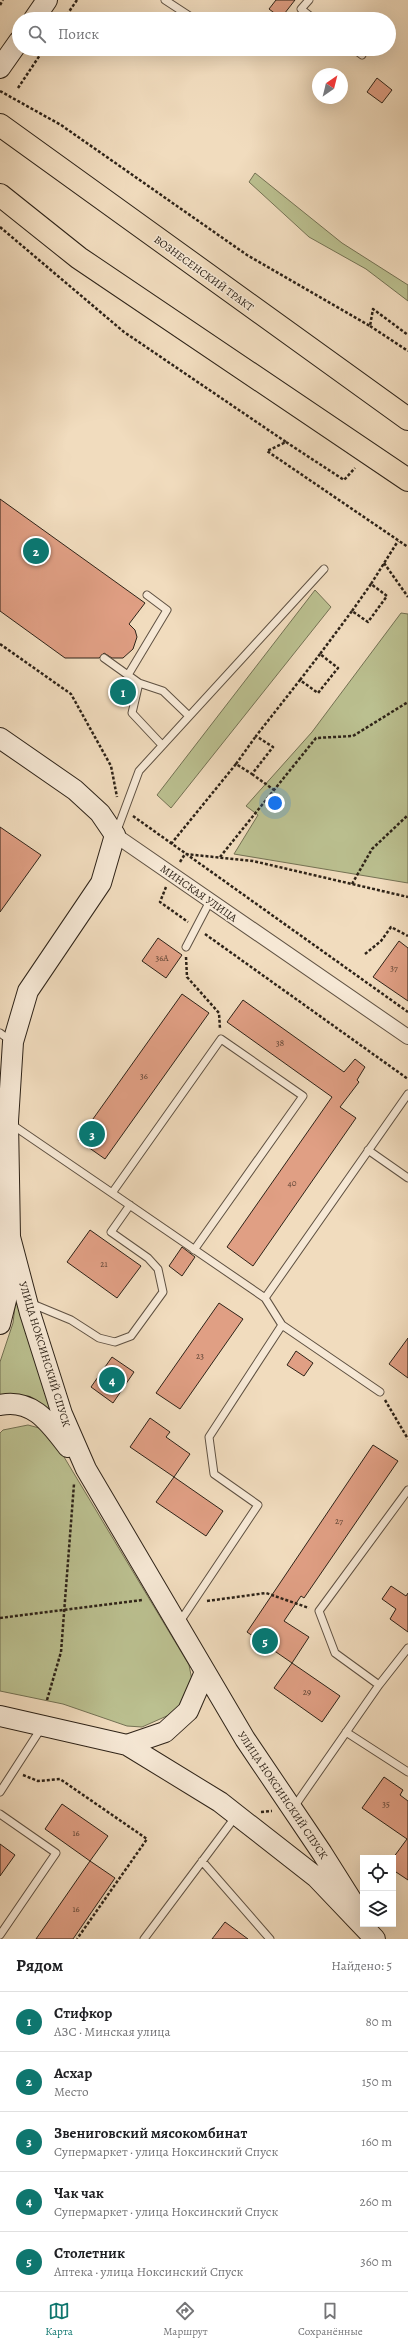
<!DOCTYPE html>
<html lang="ru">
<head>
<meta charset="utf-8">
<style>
  :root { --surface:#fff; --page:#f6f6f6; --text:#202124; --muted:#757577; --line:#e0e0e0; --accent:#0f766e }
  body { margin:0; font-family:Alegreya,serif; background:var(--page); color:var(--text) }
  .controls { position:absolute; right:12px; bottom:12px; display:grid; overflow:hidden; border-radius:0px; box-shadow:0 4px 16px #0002 }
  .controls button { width:36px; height:36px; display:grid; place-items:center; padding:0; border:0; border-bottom:1px solid var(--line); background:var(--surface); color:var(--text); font:20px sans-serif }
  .compass { position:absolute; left:312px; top:68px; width:36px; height:36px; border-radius:50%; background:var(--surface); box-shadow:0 4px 16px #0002; rotate:35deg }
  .you { position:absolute; left:275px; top:803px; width:14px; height:14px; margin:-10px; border:3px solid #fff; border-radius:50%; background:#1a73e8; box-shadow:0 0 0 6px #1a73e833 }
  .badge { display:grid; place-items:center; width:26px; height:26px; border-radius:50%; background:var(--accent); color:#fff; font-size:13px; font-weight:700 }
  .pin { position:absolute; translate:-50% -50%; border:2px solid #fff; box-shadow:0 1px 4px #0006 }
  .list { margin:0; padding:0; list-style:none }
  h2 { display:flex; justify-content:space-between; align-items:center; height:52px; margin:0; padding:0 16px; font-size:17px }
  h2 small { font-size:13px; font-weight:400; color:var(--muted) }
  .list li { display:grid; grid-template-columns:26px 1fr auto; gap:12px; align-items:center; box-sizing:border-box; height:60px; padding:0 16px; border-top:1px solid var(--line) }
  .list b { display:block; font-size:15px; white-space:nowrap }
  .list p { margin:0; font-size:13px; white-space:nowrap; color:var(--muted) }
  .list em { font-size:13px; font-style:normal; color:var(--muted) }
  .icon { flex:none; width:22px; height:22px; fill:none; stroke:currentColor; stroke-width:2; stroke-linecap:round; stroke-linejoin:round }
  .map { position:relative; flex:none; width:408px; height:1939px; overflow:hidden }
  .search { position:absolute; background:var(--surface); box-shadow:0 4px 16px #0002; left:12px; right:12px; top:12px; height:44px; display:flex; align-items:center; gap:10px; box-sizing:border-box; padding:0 14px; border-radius:22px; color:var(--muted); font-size:15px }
  .sheet { height:352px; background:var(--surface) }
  nav { display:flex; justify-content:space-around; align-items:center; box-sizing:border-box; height:56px; border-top:1px solid var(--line); background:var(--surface); font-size:11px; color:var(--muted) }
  nav a { display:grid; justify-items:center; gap:2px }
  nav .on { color:var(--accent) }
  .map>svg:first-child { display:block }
  .green { fill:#bbc090; stroke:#747254 }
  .building { fill:#e09f84; stroke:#2e2318 }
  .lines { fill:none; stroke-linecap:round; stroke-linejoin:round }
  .lane-casing { stroke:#5f5142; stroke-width:9 }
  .street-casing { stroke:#5f5142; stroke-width:16 }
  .secondary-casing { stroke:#2e2318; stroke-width:22 }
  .primary-casing { stroke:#2e2318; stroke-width:24 }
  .path { stroke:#2e2318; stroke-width:2.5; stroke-dasharray:3 2; stroke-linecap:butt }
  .lane { stroke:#f6e8d5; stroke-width:7 }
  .street { stroke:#f6e8d5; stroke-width:14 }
  .secondary { stroke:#f6e8d5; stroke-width:20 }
  .primary { stroke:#f1dcbe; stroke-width:22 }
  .labels { text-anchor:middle; stroke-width:3; stroke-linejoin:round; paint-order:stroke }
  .number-label { font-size:9px; fill:#5a4233 }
  .street-label { font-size:11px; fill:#2e2318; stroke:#f6e8d5 }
</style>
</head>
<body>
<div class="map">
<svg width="408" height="1939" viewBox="0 0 408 1939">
  <rect width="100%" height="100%" fill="#f1dcbe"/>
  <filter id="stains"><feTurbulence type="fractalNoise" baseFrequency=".005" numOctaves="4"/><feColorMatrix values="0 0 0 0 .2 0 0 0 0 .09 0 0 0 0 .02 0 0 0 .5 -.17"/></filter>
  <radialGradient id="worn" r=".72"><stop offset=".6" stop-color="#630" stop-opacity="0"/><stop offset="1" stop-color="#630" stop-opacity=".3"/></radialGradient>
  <path class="green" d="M255 173 342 243 408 285V301L366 269 309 237 249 182Z
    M315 590 331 607 171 808 157 795Z
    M401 613 408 614V883L234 854 258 815 246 806 312 732Z
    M16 1298 60 1424C44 1412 21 1387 0 1396V1362L13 1323Z
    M28 1425 43 1429 52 1437 189 1665 192 1680 178 1711 142 1727 127 1726 63 1704 0 1691V1433L3 1430Z"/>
  <path class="building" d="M276 0H295L281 18 269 9Z
    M377 78 392 90 382 103 367 92Z
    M0 499 145 603 129 624 135 630 137 637 133 649 123 658H112L104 653 99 658H65L0 611Z
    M0 827 41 855 0 912Z
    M158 938 182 955 166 978 142 961Z
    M399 941 408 948V1001L373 977Z
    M182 994 209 1013 105 1159 78 1140Z
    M243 1000 344 1072 355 1059 365 1067 357 1080 359 1082 340 1107 356 1118 253 1266 227 1247 332 1097 227 1022Z
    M90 1230 141 1266 117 1298 67 1262Z
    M182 1247 195 1257 182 1276 169 1266Z
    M219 1303 243 1319 180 1409 156 1393Z
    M408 1338V1378L389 1364Z
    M296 1351 313 1363 304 1376 287 1365Z
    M112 1357 134 1372 113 1403 91 1387Z
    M150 1418 170 1432 166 1437 190 1454 174 1477 223 1511 206 1536 156 1502 174 1477 130 1447Z
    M373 1445 398 1461 304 1598 301 1596 284 1621 309 1637 292 1663 247 1632Z
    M391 1586 406 1596 408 1593V1632L390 1619 396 1609 382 1599Z
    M292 1663 340 1696 322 1722 274 1688Z
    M384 1777 403 1790 400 1795 408 1801V1880L393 1870V1858L407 1839 362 1808Z
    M62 1804 108 1836 90 1861 45 1829Z
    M0 1844 15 1855 0 1876Z
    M90 1861 115 1878 73 1939H36Z
    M225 1922 248 1939H212Z"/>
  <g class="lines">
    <defs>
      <path id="lane" d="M165 0 194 19
        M309 0 301 9 314 19
        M354 49 362 55
        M104 658 139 683
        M128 675 167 610 147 595
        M162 745 132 713 139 683 163 691 189 716
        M116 833 139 771 324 569
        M186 947 210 901
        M0 1033 11 1041
        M11 1124 112 1193 221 1039 303 1096 194 1250
        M368 1150 408 1178
        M112 1193 265 1298 282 1325 380 1392
        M265 1298 408 1094
        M30 1303 71 1320 99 1338 115 1342 131 1336 163 1292 158 1269 148 1258 111 1232 130 1205
        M179 1623 258 1505 214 1474 209 1437 282 1325
        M379 1685 335 1653 319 1611 408 1490
        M346 1732 408 1772
        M0 1792 42 1727
        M294 1807 379 1685 408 1648
        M0 1814 56 1853 0 1935
        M202 1861 270 1939
        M144 1939 236 1816"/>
      <path id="street" d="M115 835 408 1037"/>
      <path id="secondary" d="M34 19 47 0
        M0 68 19 41
        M0 738 75 790 100 813 115 835 101 883 28 991 13 1042 8 1121 10 1237 6 1300 0 1324
        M10 1237 30 1313 62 1414 86 1469 245 1739 322 1853 363 1918
        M0 1405C33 1398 50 1424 68 1447
        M0 1716 127 1745 220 1802 316 1877 375 1939
        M127 1745 165 1732 188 1711 205 1672"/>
      <path id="primary" d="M0 125 408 419
        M0 195 79 258 408 480"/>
    </defs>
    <use href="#lane" class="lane-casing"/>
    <use href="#street" class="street-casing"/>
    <use href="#secondary" class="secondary-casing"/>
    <use href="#primary" class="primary-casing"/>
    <path class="path" d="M0 5 3 0
      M64 19 77 0
      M18 88 44 49
      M0 91 61 125 247 255 370 326 373 309 408 335
      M0 227 124 332 286 442 267 451 408 547
      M370 326 408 351
      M286 442 344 480 355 468
      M384 563 408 597
      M352 611 371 584
      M0 644 71 694 111 766 117 797
      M300 680 320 654
      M236 764 256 736
      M252 774 274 790
      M133 816 408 1012
      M171 844 236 764 252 774 273 747 256 736 300 680 318 693 338 668 320 654 352 611 368 622 387 596 371 584 398 541
      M220 857 316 738 353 736 408 702
      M180 862 185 854 253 861 408 897
      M352 884 372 849 408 815
      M166 887 160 902 188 922
      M205 934 408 1079
      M365 954 381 941 391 927 408 936
      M186 957 187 977 219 1013 220 1029
      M385 1400 408 1439
      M207 1601 266 1593 309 1608
      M0 1618 142 1600
      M47 1700 61 1652 74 1484
      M23 1775 38 1781 60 1779 147 1839 77 1939
      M261 1812 272 1811"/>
    <use href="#lane" class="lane"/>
    <use href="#street" class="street"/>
    <use href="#secondary" class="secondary"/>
    <use href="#primary" class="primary"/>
  </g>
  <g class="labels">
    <g class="number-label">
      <text x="162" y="961">36А</text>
      <text x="394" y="971">37</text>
      <text x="280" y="1046">38</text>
      <text x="144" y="1079">36</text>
      <text x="292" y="1186">40</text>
      <text x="104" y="1267">21</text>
      <text x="200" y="1359">23</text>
      <text x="339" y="1524">27</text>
      <text x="307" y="1695">29</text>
      <text x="386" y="1807">35</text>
      <text x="76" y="1836">16</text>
      <text x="76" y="1912">16</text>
    </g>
    <g class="street-label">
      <text transform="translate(204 273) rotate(36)" y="4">ВОЗНЕСЕНСКИЙ ТРАКТ</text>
      <text transform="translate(199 893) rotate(35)" y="4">МИНСКАЯ УЛИЦА</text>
      <text transform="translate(45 1354) rotate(73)" y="4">УЛИЦА НОКСИНСКИЙ СПУСК</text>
      <text transform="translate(283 1795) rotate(56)" y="4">УЛИЦА НОКСИНСКИЙ СПУСК</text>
    </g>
  </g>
  <rect width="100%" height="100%" filter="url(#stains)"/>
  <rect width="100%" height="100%" fill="url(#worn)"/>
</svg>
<div class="controls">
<button><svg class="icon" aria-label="locate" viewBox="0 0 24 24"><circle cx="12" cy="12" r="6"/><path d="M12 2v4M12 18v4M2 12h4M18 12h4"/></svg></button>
<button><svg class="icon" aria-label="layers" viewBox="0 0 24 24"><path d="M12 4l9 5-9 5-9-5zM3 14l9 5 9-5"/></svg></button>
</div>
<svg class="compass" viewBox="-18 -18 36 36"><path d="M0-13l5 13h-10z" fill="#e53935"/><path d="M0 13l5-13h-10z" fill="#757577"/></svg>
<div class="you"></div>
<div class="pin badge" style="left:123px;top:692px">1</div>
<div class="pin badge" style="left:36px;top:551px">2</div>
<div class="pin badge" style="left:92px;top:1134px">3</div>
<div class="pin badge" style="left:112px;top:1380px">4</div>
<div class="pin badge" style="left:265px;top:1641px">5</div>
<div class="search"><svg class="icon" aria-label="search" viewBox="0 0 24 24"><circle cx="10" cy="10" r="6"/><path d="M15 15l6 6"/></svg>Поиск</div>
</div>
<section class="sheet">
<h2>Рядом<small>Найдено: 5</small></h2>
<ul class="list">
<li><span class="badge">1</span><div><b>Стифкор</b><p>АЗС · Минская улица</p></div><em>80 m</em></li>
<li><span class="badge">2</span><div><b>Асхар</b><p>Место</p></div><em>150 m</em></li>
<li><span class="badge">3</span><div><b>Звениговский мясокомбинат</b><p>Супермаркет · улица Ноксинский Спуск</p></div><em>160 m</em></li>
<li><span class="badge">4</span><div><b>Чак чак</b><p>Супермаркет · улица Ноксинский Спуск</p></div><em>260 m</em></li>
<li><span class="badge">5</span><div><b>Столетник</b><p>Аптека · улица Ноксинский Спуск</p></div><em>360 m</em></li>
</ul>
</section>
<nav>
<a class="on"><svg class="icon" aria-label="map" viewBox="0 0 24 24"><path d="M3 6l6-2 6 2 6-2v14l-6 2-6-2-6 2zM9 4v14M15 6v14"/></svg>Карта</a>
<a><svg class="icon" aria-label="directions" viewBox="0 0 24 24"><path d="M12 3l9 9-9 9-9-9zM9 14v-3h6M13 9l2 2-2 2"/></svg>Маршрут</a>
<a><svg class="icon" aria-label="saved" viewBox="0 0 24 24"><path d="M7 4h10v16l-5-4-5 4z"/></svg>Сохранённые</a>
</nav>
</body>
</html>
